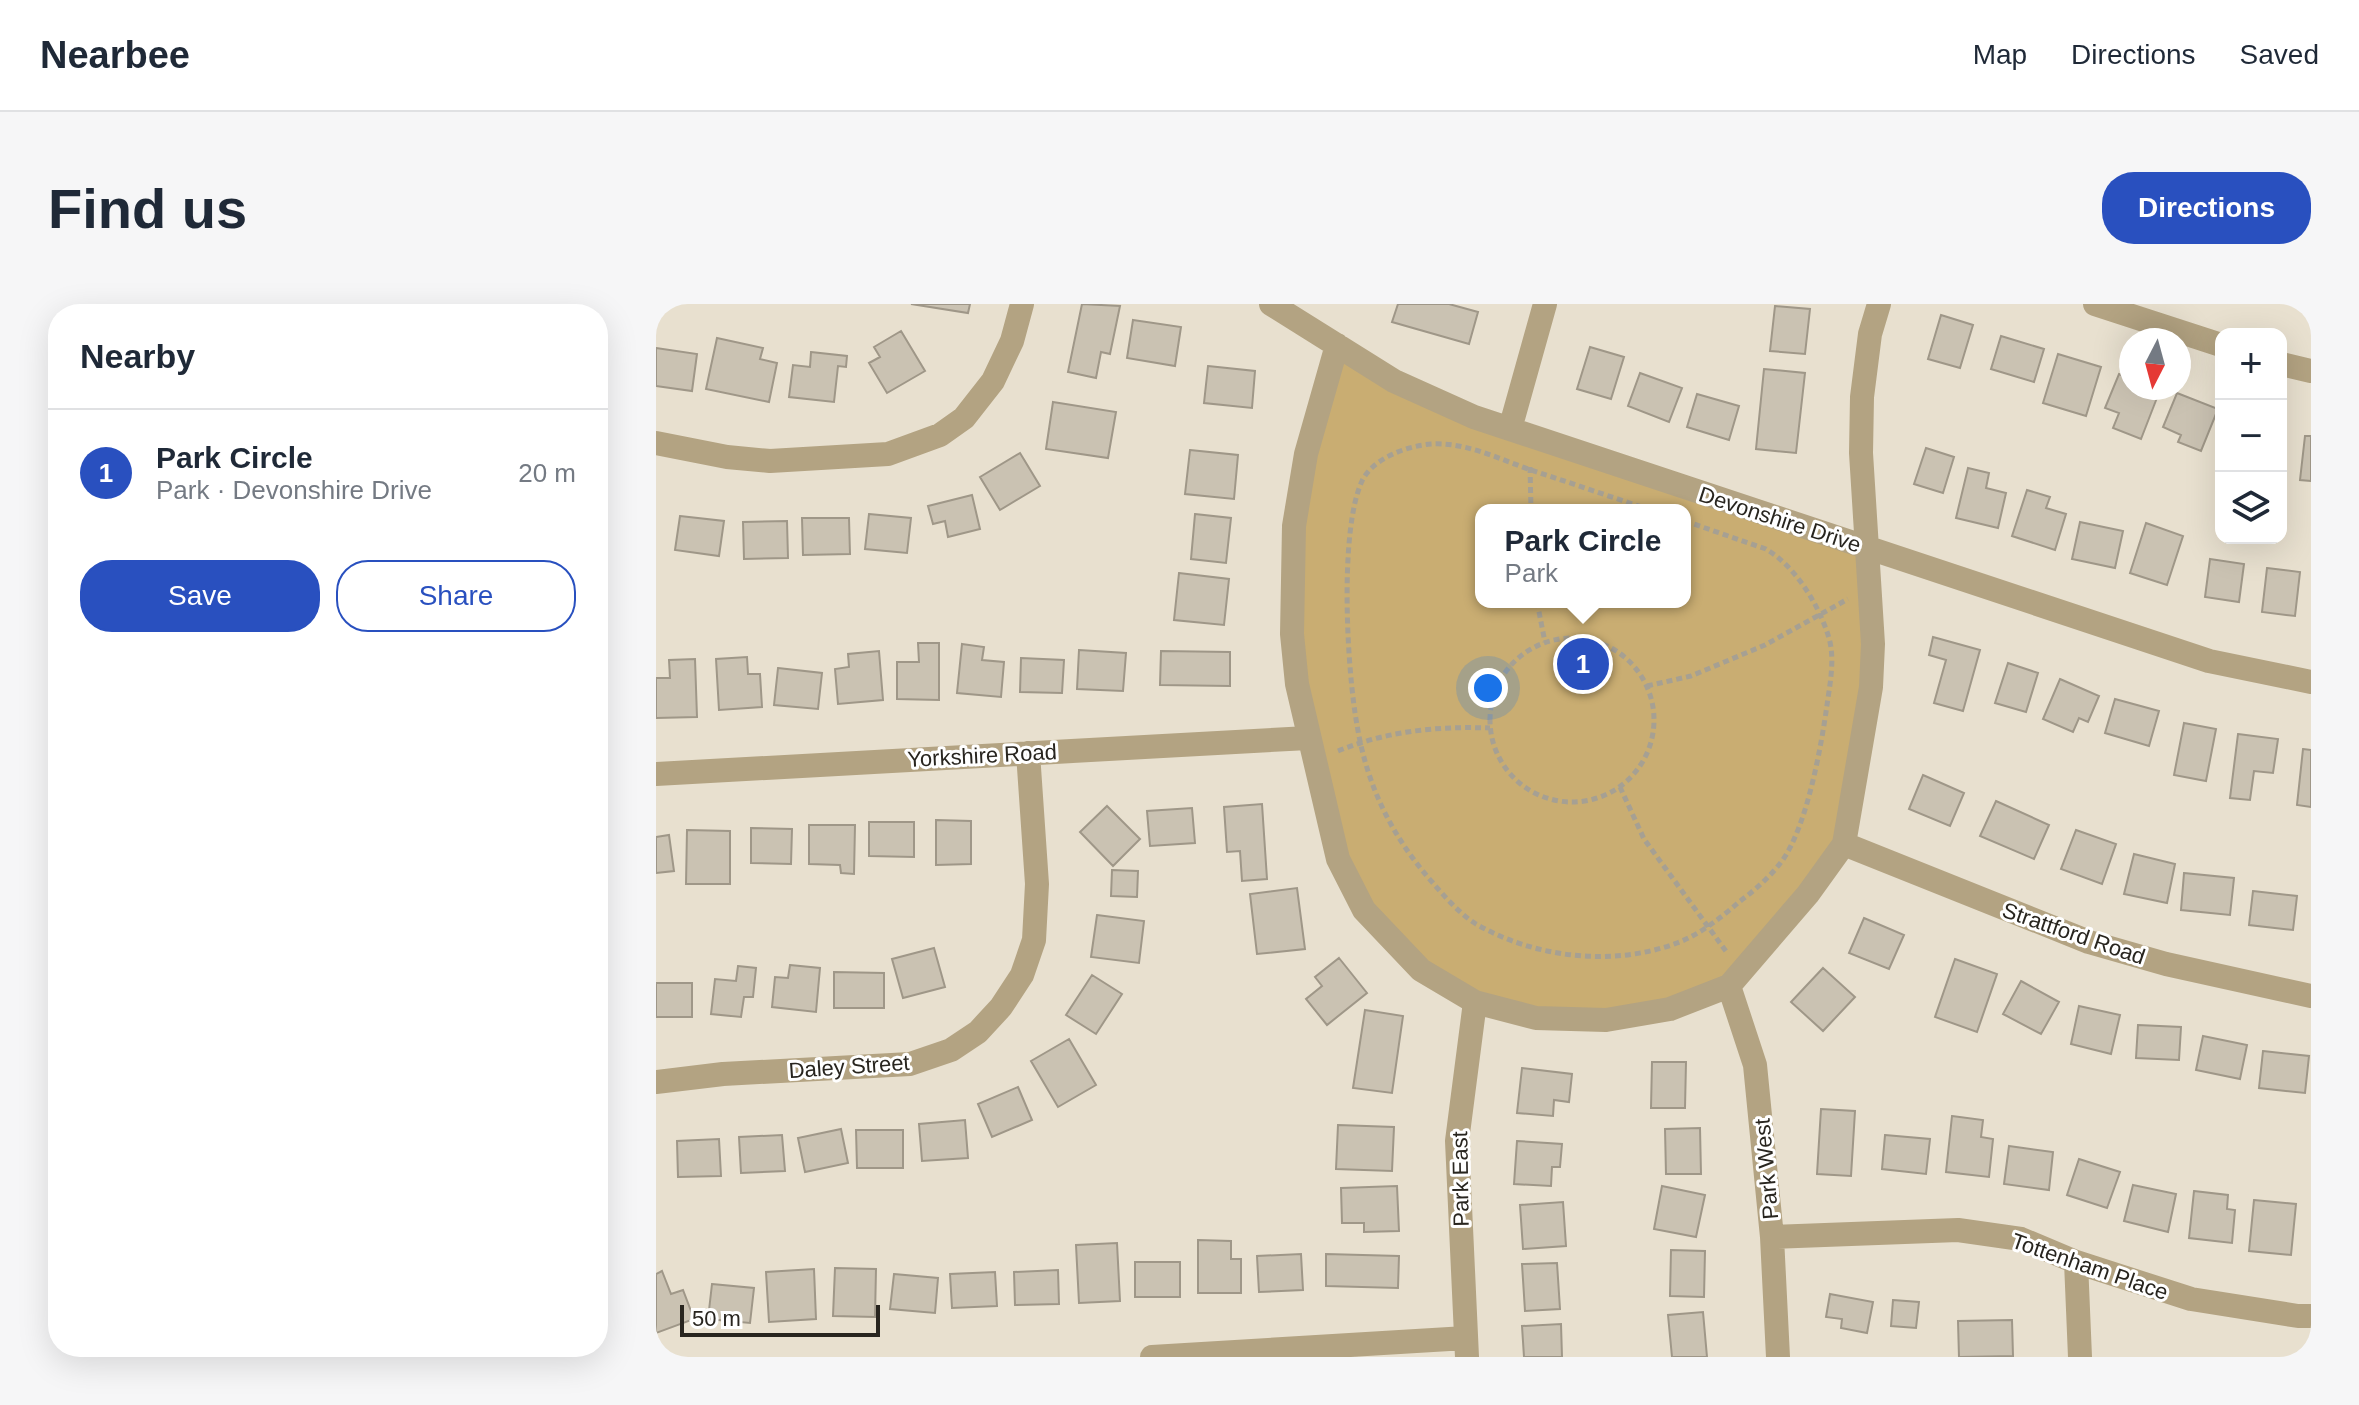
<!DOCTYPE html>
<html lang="en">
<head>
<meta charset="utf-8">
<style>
  :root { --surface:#fff; --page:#f6f6f7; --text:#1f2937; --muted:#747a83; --line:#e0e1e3; --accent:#2950bf }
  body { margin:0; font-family:Helvetica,sans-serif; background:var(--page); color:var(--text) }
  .controls { position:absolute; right:24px; top:24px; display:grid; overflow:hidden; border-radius:16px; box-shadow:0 8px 32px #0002 }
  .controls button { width:72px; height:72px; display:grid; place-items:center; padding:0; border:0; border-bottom:2px solid var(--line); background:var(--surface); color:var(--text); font:40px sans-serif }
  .compass { position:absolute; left:1463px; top:24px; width:72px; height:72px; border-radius:50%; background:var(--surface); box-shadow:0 8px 32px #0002; rotate:186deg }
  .scale { position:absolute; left:24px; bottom:20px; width:200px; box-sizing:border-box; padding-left:8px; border:4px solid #28251f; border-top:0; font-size:22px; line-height:28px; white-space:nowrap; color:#28251f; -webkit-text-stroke:6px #fff; paint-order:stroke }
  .you { position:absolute; left:832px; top:384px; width:28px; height:28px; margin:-20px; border:6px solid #fff; border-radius:50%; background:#1a73e8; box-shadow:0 0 0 12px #1a73e833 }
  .badge { display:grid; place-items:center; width:52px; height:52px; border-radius:50%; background:var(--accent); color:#fff; font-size:26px; font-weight:700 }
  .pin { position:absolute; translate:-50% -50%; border:4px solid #fff; box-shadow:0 2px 8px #0006 }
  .popup { position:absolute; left:819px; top:200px; width:216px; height:104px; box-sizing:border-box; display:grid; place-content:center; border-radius:16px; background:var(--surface); filter:drop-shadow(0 2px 6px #0005); font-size:26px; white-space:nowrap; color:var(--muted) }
  .popup b { font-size:30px; color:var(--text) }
  .popup::after { content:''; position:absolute; left:50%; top:100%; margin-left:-16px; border:16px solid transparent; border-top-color:var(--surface) }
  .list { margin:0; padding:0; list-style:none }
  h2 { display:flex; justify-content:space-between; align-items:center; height:104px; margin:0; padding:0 32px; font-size:34px }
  h2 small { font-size:26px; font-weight:400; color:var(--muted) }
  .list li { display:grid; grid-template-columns:52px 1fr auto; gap:24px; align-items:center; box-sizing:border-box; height:128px; padding:0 32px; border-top:2px solid var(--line) }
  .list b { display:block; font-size:30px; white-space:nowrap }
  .list p { margin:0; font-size:26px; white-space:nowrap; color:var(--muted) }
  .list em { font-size:26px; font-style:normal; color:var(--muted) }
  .actions { display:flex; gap:16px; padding:24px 32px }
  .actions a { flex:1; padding:18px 0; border:2px solid var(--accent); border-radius:32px; text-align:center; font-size:28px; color:var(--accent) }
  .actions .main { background:var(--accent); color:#fff }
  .icon { flex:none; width:44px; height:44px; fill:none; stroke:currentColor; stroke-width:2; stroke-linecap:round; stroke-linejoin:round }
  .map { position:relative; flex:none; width:1655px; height:1053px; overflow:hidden; border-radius:32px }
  header { display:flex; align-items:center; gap:48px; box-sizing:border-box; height:112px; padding:0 40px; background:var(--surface); border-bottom:2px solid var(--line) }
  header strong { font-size:38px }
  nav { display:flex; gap:44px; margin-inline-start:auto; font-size:28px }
  .intro { display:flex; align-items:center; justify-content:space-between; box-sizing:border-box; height:192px; padding:0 48px }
  h1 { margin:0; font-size:56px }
  .button { padding:20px 36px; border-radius:32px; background:var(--accent); color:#fff; font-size:28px; font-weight:700 }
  main { display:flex; gap:48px; padding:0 48px }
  aside { flex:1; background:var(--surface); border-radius:32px; box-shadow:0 8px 32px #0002 }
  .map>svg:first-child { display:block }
  .green { fill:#c9ad72; fill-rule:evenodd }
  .building { fill:#cac2b2; stroke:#9f9788; stroke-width:2 }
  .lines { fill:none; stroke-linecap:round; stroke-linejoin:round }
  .path { stroke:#a6a093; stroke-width:5; stroke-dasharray:6 4; stroke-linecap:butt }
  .minor { stroke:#b3a382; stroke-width:24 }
  .labels { text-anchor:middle; stroke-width:6; stroke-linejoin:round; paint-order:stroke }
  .street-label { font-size:22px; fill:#28251f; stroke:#fff }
</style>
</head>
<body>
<header>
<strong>Nearbee</strong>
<nav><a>Map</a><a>Directions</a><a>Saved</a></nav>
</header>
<div class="intro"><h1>Find us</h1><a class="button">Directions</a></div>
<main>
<aside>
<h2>Nearby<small></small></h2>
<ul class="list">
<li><span class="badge">1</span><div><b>Park Circle</b><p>Park · Devonshire Drive</p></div><em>20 m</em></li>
</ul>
<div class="actions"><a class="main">Save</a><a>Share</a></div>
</aside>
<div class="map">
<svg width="1655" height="1053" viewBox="0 0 1655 1053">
  <rect width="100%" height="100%" fill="#e8e0cf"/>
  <path class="green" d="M681 41 745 82 1211 244 1217 340 1195 512 1073 682 950 716 819 698 708 606 652 434 638 222ZM825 206H1029V298H825Z"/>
  <path class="building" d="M255 0H314L312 9Z
    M426 0 464 2 454 50 445 48 440 74 412 68Z
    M742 0H793L822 8 813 40 736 18Z
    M1119 2 1154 5 1149 50 1114 47Z
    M1285 11 1317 21 1304 64 1272 55Z
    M477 16 525 23 519 62 471 54Z
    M245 27 269 67 231 89 213 59 224 53 218 43Z
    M1345 32 1388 45 1378 78 1335 65Z
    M61 34 107 44 104 55 121 59 113 98 50 85Z
    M934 43 968 53 955 95 921 85Z
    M0 44 41 50 36 87 0 82Z
    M155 48 191 52 190 63 182 62 178 98 133 93 137 61 154 63Z
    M1402 50 1445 63 1430 112 1387 99Z
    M552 62 599 67 596 104 548 99Z
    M1108 65 1149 69 1140 149 1100 145Z
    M984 69 1026 84 1013 118 972 102Z
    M1463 70 1475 75V84L1504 86 1485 135 1457 124 1463 109 1449 104Z
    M1521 89 1562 105 1545 147 1522 138 1525 131 1507 123Z
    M1041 90 1083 102 1073 136 1031 123Z
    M397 98 460 108 452 154 390 145Z
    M1649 132H1655V177L1644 176Z
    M1270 144 1298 153 1287 189 1258 180Z
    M534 146 582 151 578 195 529 190Z
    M364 149 384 182 344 206 324 173Z
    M1312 164 1333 169 1330 184 1350 189 1342 224 1300 214Z
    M1371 186 1394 193 1390 204 1410 210 1399 246 1356 232Z
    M316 191 324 225 292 233 289 217 277 220 272 202Z
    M213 210 255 214 251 249 209 245Z
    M539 210 575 214 570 259 535 255Z
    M24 212 68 217 63 252 19 246Z
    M146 214H193L194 250 147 251Z
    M131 217 132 254 88 255 87 218Z
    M1424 218 1467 227 1459 264 1416 255Z
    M1490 219 1527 232 1511 281 1474 269Z
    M1554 255 1588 260 1583 298 1549 293Z
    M1611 264 1644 268 1639 312 1606 308Z
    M523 269 573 275 568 321 518 316Z
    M1277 333 1324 346 1307 407 1278 399 1290 356 1273 351Z
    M262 339H283V396L241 395V358H263Z
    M306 340 328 343 326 356 348 358 345 393 301 389Z
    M423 346 470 349 467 387 421 385Z
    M223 347 227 396 182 400 179 365 193 363 192 350Z
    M505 347 574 348V382L504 381Z
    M91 353 92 370H104L106 403 63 406 60 355Z
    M365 354 408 356 406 389 364 388Z
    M39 355 41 413 0 414V374H14L13 356Z
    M1352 359 1382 369 1370 408 1339 399Z
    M122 364 166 369 162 405 118 401Z
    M1404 375 1443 392 1432 418 1423 414 1417 428 1387 415Z
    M1459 395 1503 407 1493 442 1449 429Z
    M1528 419 1560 425 1550 477 1518 471Z
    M1582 430 1622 435 1617 469 1598 467 1594 496 1574 494Z
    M1647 445 1655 446V503L1641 501Z
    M1267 471 1308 489 1294 522 1253 505Z
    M1340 497 1393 521 1378 555 1324 532Z
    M606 500 611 575 586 577 584 547 571 548 568 503Z
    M451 502 484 535 457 562 424 528Z
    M536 504 539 539 494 542 491 507Z
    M280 516 315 517V560L280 561Z
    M213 518H258V553L213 552Z
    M153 521H199L198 570 185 569 184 561 153 560Z
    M95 524 136 525 135 560 95 559Z
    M31 526 74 527V580H30Z
    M1420 526 1460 540 1446 580 1405 565Z
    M13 531 18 567 0 569V533Z
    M1478 550 1519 560 1511 599 1468 590Z
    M456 566 482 567 481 593 455 592Z
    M1528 569 1578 574 1574 611 1525 606Z
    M641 584 649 645 601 650 594 590Z
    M1597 587 1641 592 1637 626 1593 621Z
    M441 611 488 617 483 659 435 653Z
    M1208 614 1248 631 1233 665 1193 649Z
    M278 644 289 683 247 694 236 655Z
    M683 654 711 689 671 721 650 695 666 682 659 673Z
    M1299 655 1341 670 1321 728 1279 713Z
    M134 661 164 664 160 708 116 703 119 673 132 674Z
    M82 662 100 664 97 693H88L85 713 55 710 59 675 80 677Z
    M1167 664 1199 693 1167 727 1135 698Z
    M178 668 228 669V704H178Z
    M436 671 466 690 440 730 410 711Z
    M1365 677 1403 698 1385 730 1347 710Z
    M0 679H36V713H0Z
    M1423 702 1464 711 1455 750 1415 740Z
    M709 706 747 712 736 789 697 784Z
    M1482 721 1525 723 1523 756 1480 754Z
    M1547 732 1591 741 1584 775 1540 766Z
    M413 735 440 781 402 803 375 757Z
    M1607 747 1653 752 1649 789 1603 784Z
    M996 758H1030L1029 804H995Z
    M866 764 916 770 913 798 898 796 897 812 861 809Z
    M362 783 376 816 336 833 322 800Z
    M1165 805 1199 807 1195 872 1161 870Z
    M1296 812 1327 816 1325 833 1337 835 1333 873 1290 868Z
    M309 816 312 854 266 857 263 820Z
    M682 821 738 823 736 867 680 865Z
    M1044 824 1045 870H1010L1009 825Z
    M185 825 192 859 149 868 142 834Z
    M200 826H247V864H201Z
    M126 831 129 867 85 869 83 833Z
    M1229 831 1274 835 1270 870 1226 865Z
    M63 835 65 872 22 873 21 837Z
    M861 837 906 840 904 863H896L895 882 858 880Z
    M1353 842 1397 848 1393 886 1348 880Z
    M1423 855 1464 868 1451 904 1411 891Z
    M1477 881 1520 890 1512 928 1468 917Z
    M741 882 743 927 708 928V919H686L685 884Z
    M1006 882 1049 891 1040 933 998 925Z
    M1538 887 1572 891 1571 905 1579 906 1576 939 1533 934Z
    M1598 896 1640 900 1635 951 1593 947Z
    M907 898 910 942 867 945 864 901Z
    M542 936 575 937V955H585V989H542Z
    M461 939 464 997 423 999 420 941Z
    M1015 946 1049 947 1048 993 1014 992Z
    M645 950 647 986 603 988 601 952Z
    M670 950 743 952 742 984 670 982Z
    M479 958H524V993H479Z
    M901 959 904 1005 869 1007 866 960Z
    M179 964 220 965 219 1013 177 1012Z
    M158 965 160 1015 113 1018 110 968Z
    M402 966 403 1000 359 1001 358 968Z
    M6 967 15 990 27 986 38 1015 0 1029V970Z
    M339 968 341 1002 296 1004 294 970Z
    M238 970 282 974 279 1009 234 1005Z
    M56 980 98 984 94 1019 52 1015Z
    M1174 990 1217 998 1211 1029 1185 1024 1186 1015 1170 1013Z
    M1237 996 1263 998 1260 1024 1235 1022Z
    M1047 1008 1051 1053H1016L1012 1011Z
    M1356 1016 1357 1052 1303 1053 1302 1017Z
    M905 1020 906 1053H868L866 1022Z"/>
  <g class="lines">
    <path class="path" d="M874 163 875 206
      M995 206C955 193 915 179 875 166 843 155 810 138 775 140 751 142 717 154 706 177 683 227 691 366 701 421 711 482 736 533 777 579 789 593 804 610 820 620 879 654 957 663 1021 639 1043 631 1066 613 1083 598 1099 586 1114 573 1126 557 1151 522 1165 444 1171 401 1174 380 1179 355 1173 334 1163 301 1140 263 1110 245L1029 217
      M881 298 889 338
      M834 416a82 82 0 1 1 164 0a82 82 0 1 1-164 0Z
      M991 382 1035 372 1109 341 1192 295
      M682 447C731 427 781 422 834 424
      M964 483 988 535 1072 650"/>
    <path class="minor" d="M615 0 738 77 818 113 1553 357 1655 378
      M1439 0 1565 41
      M681 41 650 150 638 222 636 330 641 380 682 555 708 606 765 666 819 698 880 714 950 716 1014 705 1073 682 1152 590 1188 540 1215 383 1217 340 1205 149 1206 93 1214 30 1223 0
      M1625 60 1655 67
      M854 125 889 0
      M0 139 71 153 114 157 232 150 284 131 308 114 337 77 356 37 366 0
      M0 470 652 434
      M1188 540 1433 638 1510 660 1655 692
      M1073 682 1099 761 1116 933 1122 1053
      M0 778 67 770 254 760 295 746 322 728 345 703 366 671 378 636 381 580 372 449
      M1116 933 1302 926 1365 935 1420 958 1535 995 1642 1012H1655
      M1420 958 1424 1053
      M496 1053 810 1034
      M811 1053 801 837 819 698"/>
  </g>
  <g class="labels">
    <g class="street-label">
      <text transform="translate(1124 215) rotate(18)" y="8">Devonshire Drive</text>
      <text transform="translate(326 451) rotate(-3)" y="8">Yorkshire Road</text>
      <text transform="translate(1418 629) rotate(19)" y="8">Strattford Road</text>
      <text transform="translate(193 762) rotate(-4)" y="8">Daley Street</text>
      <text transform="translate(1110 865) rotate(-95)" y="8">Park West</text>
      <text transform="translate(804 875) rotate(-91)" y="8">Park East</text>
      <text transform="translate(1434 962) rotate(19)" y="8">Tottenham Place</text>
    </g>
  </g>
</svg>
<div class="controls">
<button>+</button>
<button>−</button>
<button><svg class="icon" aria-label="layers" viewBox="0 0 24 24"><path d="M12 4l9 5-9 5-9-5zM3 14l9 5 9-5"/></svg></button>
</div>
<svg class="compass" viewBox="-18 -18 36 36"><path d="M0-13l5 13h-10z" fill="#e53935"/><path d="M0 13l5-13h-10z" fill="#747a83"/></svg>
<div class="scale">50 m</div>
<div class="you"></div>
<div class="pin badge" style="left:927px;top:360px">1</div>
<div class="popup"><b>Park Circle</b>Park</div>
</div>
</main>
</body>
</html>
